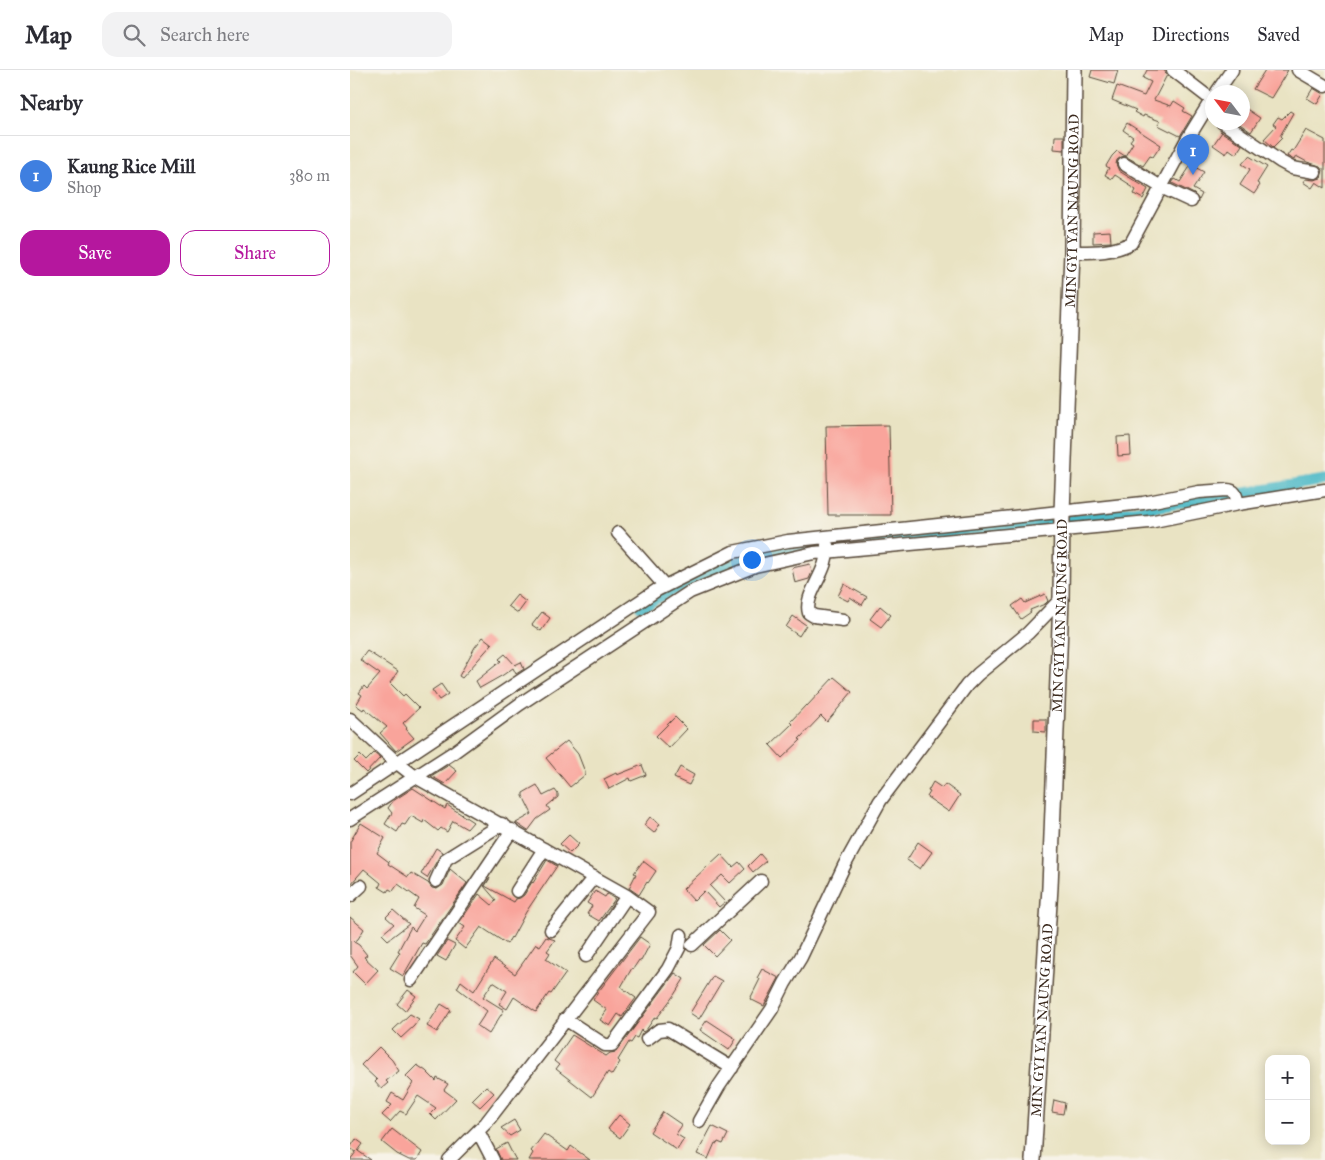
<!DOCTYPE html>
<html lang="en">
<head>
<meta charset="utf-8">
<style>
  :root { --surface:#fff; --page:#f2f2f3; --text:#2b2b33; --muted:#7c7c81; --line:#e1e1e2; --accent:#b5179e }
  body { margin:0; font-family:"IM FELL Great Primer",serif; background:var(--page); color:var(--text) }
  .controls { position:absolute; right:15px; bottom:15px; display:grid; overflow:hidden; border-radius:10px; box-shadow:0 2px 12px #0003 }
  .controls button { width:45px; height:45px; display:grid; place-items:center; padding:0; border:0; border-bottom:1px solid var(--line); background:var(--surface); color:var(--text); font:25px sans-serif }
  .compass { position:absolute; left:855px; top:15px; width:45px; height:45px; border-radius:50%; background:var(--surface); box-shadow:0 2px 12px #0003; rotate:302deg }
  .you { position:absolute; left:401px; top:489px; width:18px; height:18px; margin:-12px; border:4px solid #fff; border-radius:50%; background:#1a73e8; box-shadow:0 0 0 8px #1a73e833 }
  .badge { display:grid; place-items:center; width:32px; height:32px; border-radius:50%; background:var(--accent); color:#fff; font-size:16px; font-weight:700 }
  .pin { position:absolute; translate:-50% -41px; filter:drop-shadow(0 1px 2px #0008) }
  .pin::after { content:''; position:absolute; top:26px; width:18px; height:15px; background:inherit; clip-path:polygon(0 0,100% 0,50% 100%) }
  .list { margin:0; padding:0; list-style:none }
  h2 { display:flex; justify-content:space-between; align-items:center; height:65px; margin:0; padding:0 20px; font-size:21px }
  h2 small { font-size:16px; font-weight:400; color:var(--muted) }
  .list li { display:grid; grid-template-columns:32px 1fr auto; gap:15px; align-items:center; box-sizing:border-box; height:80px; padding:0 20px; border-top:1px solid var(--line) }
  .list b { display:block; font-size:19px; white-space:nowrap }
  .list p { margin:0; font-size:16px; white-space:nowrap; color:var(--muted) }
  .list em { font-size:16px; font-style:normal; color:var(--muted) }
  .actions { display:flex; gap:10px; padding:15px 20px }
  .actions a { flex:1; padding:11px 0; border:1px solid var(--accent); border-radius:15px; text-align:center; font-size:18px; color:var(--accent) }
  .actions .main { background:var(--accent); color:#fff }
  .icon { flex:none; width:28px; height:28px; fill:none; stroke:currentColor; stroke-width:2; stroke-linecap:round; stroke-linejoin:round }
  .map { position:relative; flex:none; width:975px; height:1090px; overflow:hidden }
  header { display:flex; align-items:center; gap:30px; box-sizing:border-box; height:70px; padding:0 25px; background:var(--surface); border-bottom:1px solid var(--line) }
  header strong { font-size:24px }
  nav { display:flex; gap:28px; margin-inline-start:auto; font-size:18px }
  .search { width:350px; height:45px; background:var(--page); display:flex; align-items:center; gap:12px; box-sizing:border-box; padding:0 18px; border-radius:15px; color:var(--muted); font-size:19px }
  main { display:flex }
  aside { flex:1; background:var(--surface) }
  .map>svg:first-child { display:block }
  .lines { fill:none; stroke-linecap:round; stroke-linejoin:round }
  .canal { stroke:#4dbac8; stroke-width:11 }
  .building { fill:#f9a49b }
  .minor-casing { stroke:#554637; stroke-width:15 }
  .tertiary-casing { stroke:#554637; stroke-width:18 }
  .minor { stroke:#fff; stroke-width:12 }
  .tertiary { stroke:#fff; stroke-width:15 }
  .labels { text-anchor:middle; stroke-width:5; stroke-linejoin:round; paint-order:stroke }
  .street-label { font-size:14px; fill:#3b2a1e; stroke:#f7f3e8 }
</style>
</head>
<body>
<header>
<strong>Map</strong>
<div class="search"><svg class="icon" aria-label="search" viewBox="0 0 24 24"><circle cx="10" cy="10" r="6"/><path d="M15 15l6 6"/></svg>Search here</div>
<nav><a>Map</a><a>Directions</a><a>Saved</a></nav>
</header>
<main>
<aside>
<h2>Nearby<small></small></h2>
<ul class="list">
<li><span class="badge" style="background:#3f7fe0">1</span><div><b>Kaung Rice Mill</b><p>Shop</p></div><em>380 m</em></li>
</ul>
<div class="actions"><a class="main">Save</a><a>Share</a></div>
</aside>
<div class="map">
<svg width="975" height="1090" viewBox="0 0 975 1090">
  <rect width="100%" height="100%" fill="#f7f3e8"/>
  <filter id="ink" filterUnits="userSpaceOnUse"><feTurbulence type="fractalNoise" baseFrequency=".02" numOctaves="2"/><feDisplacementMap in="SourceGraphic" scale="10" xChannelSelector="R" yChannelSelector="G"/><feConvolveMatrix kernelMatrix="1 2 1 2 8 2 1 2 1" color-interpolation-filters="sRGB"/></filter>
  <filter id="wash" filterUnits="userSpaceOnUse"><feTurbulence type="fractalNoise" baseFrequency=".0096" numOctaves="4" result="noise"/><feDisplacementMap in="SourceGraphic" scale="20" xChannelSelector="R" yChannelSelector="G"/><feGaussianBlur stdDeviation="1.12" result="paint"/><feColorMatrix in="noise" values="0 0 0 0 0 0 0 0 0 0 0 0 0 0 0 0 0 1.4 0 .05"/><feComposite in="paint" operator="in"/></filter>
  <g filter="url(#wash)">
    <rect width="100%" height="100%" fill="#e9e3c3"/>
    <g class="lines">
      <path class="canal" d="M291 537 342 510 371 497 400 488 464 475 730 449 975 410"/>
    </g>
    <g id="blocks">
      <path class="building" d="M742 0H768L764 14 740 7Z
        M797 0H814L817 5 804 30 821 36 824 31 835 38 833 41 842 46 830 66 808 55 810 51 794 45 793 47 784 42 786 40 762 30 767 16 794 26 801 12 793 8Z
        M915 0H938L921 28 903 19Z
        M963 18 973 24 967 34 957 28Z
        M892 36 910 48 901 62 887 52H892Z
        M940 41 943 43 930 66 932 68 923 77 914 69 926 56 923 54 928 47 932 49Z
        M777 53 811 75 803 87 800 86 793 96 775 86 771 87 767 90 766 94 769 101 798 119 793 129 784 124 786 120 778 115 779 114 765 105 762 109 755 105 759 98 756 96 762 86 767 81 775 86 783 73 780 71 783 67 773 60Z
        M956 60 975 70V118L966 112 962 118 953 112 955 109 964 110 971 108 973 100 970 96 957 92 946 86 944 90 937 86 941 80 943 81Z
        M870 61 892 75 886 84 879 79 876 84 863 75 872 62Z
        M705 66H714V80L704 79Z
        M899 86 917 97 907 113 910 115 904 124 890 115 899 101 900 99 892 94Z
        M841 95 854 102 843 119 852 124 849 130 844 124 822 113 825 109 830 112Z
        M760 161 761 172 743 173V162Z
        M539 355 541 445H478L476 356Z
        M780 366 781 385 768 386 767 367Z
        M460 494 462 502 459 509 445 513 442 498Z
        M494 514 517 527 512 535 500 527 498 531 488 526Z
        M695 524 698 531 695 534 680 540 681 542 671 549 662 536 672 529 675 533Z
        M167 525 176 532 168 543 158 536Z
        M530 536 541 545 531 557 520 549Z
        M192 542 200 548 191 561 182 555Z
        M443 546 456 555 449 566 436 557Z
        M133 567 142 574 112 608 109 606 125 577Z
        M17 581 48 601 40 613 53 626 55 624 69 638 53 653 57 658 56 659 64 668 46 681 30 663 37 657 14 638 13 640 6 635 12 625 9 623 14 616 17 619 30 604 10 590Z
        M155 584 165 595 171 592 174 599 166 604 163 598 153 605 130 618 126 611 151 591 149 589Z
        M484 607 502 622 477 652 471 646 449 669 451 670 432 688 420 675 442 654 440 652 456 635 457 636Z
        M91 614 98 624 89 630 82 620Z
        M325 647 337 659 319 678 306 666Z
        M684 649H696V662L684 661Z
        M217 671 228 684 235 702V705L220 717 196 688Z
        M24 683 30 688 16 703 4 691 10 685 16 691Z
        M99 695 107 701 95 714 81 706Z
        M292 695 296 705 281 711 280 708 259 719 254 709 266 703 267 705Z
        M330 697 344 705 339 715 324 708Z
        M583 712 592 718 595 714 610 725 599 742 577 727 580 722 578 721Z
        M187 715 193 726 205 720 208 724V727L197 736 200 740 187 749 178 761 166 753 182 744 173 726V723Z
        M63 718 95 739 97 735 123 752 117 759 103 751 97 762 91 758 88 761 74 750 73 753 61 746 55 755 52 754 47 762 35 754 42 743 38 738 43 731Z
        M300 747 310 754 304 763 294 755Z
        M11 753 35 768 27 783 39 792 38 794 58 807 61 803 78 813 82 818 87 819 93 815 100 799 117 813 75 874 72 873 53 906 40 898 50 882 48 881 61 857 65 861 75 845 64 838 69 829 48 814 43 821 39 819 37 822 29 817 31 813 14 799 0 815V772Z
        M219 765 229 774 220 783 210 774Z
        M568 772 582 782 570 799 557 790Z
        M86 778 92 782 77 808 71 804Z
        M371 784 383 797 389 792 395 799 380 813 372 805 360 816 375 832 369 837 354 821 344 831 333 819Z
        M410 784 416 791 403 802 398 796Z
        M197 790 207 796 176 842 162 868 161 867 157 874 131 857 115 879 105 871 115 857 109 853 129 824 142 835 146 830 134 816 140 808 135 816 164 832 166 829 170 828 174 825 182 812 183 813Z
        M293 791 306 801 298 813 297 812 289 825 279 818 286 804 284 803Z
        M245 821 255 827 257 824 265 829 249 851 237 844 242 836 237 833Z
        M43 840 59 854 38 870 32 864 44 854 36 847Z
        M0 847 14 859 8 869 4 872 9 875 17 885 14 887 28 900 15 914 3 902 8 896 0 885Z
        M370 860 380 870 365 886 354 875Z
        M196 867 205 870 197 881 200 883 196 889 216 903 201 924 199 923 186 942 164 927 157 939 149 934 157 921 143 912 133 927 154 940 139 964 127 956 137 941 107 918 111 911 124 921 144 889 165 904 186 874 190 876Z
        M290 867 300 874 291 891 289 890 283 899 282 898 271 917 286 928 272 947 268 944 260 956 250 950 257 940 243 930 249 921Z
        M97 871 105 875 96 891 87 886Z
        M412 899 429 908 414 936 400 929 410 909 407 908Z
        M325 903 334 909 324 925 307 948 305 947 296 960 293 962 291 960 287 968 285 967 281 973 279 972 268 990 270 992 262 1005 258 1002 242 1027 206 999 209 995 204 991 222 965 256 986 260 983 266 982Z
        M363 906 372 911 349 949 340 943Z
        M58 920 66 926 55 941 47 934Z
        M91 934 101 940 87 962 77 956Z
        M60 944 69 949 64 956 51 968 43 960Z
        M357 950 386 969 379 980 350 960Z
        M29 977 42 990 49 1001 36 1011 38 1013 31 1019 25 1012 27 1010 11 995Z
        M67 995 76 1001 86 1011 87 1008 98 1014 94 1020 106 1029 86 1050 80 1044 86 1038 68 1026 56 1044 50 1041 40 1052 32 1045 42 1035 37 1032 42 1023 53 1030 63 1013 56 1006Z
        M136 1016 144 1023 130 1037 122 1030Z
        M704 1030 715 1033 713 1044 702 1042Z
        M313 1042 332 1055 326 1064 334 1069 327 1080 300 1062Z
        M269 1045 280 1054 270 1068 258 1059Z
        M164 1050 170 1060 160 1066 151 1058Z
        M362 1056 378 1064 373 1074 368 1072 367 1074 365 1073 358 1089 347 1084Z
        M42 1059 72 1082 67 1090H59L47 1084 32 1072Z
        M194 1064 218 1081 221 1076 240 1090H179L183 1083 181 1081Z
        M6 1069 13 1074 8 1081 21 1090H0L6 1082 0 1078Z
        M157 1073 162 1083 166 1090H151L146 1079Z"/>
    </g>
  </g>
  <g filter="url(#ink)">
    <use href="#blocks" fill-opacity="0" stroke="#554637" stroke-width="1"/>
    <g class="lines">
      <defs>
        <path id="minor" d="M823 0 862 30
          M948 0 975 16
          M867 22 882 0
          M872 52 931 92 942 98 965 102
          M774 94 811 117 841 131
          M722 182C742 182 762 183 781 173L835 73 862 29
          M268 463 315 516
          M477 475C480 501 453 524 459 543L464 546 493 550
          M0 649 46 692 64 706 277 826 299 842 136 1053 99 1090
          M0 724 307 520 383 482 438 471 793 433 849 422 877 420C886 420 886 426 888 434
          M0 749 104 682 170 634 340 522 405 496 464 483 799 452 888 434 975 420
          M86 811 96 789 152 754
          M167 821 194 779
          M0 826 11 816
          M201 860 244 807
          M342 875 411 811
          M236 886 277 826
          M61 910 162 760
          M215 949 255 975H262L318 899 329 878 331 865
          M297 969 309 960 318 959 382 998
          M349 1051 369 1016 422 939 435 913 451 887 494 796 530 731 617 615 628 604 678 563 711 529
          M128 1061 143 1090"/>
        <g id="tertiary">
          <path id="s1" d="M683 1090 700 817 711 529 712 442 722 182 724 0"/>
        </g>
      </defs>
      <use href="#minor" class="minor-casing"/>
      <use href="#tertiary" class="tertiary-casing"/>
      <use href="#minor" class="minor"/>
      <use href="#tertiary" class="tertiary"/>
    </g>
  </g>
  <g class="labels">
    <g class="street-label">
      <text dy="5" stroke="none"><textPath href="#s1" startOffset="950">MIN GYI YAN NAUNG ROAD</textPath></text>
      <text dy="5" stroke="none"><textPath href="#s1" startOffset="545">MIN GYI YAN NAUNG ROAD</textPath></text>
      <text dy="5" stroke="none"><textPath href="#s1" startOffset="140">MIN GYI YAN NAUNG ROAD</textPath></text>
    </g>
  </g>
</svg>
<div class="controls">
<button>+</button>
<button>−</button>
</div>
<svg class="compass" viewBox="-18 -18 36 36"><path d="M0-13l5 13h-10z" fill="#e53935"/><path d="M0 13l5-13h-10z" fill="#7c7c81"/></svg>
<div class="you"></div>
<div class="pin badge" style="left:843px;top:105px;background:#3f7fe0">1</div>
</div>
</main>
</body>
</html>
